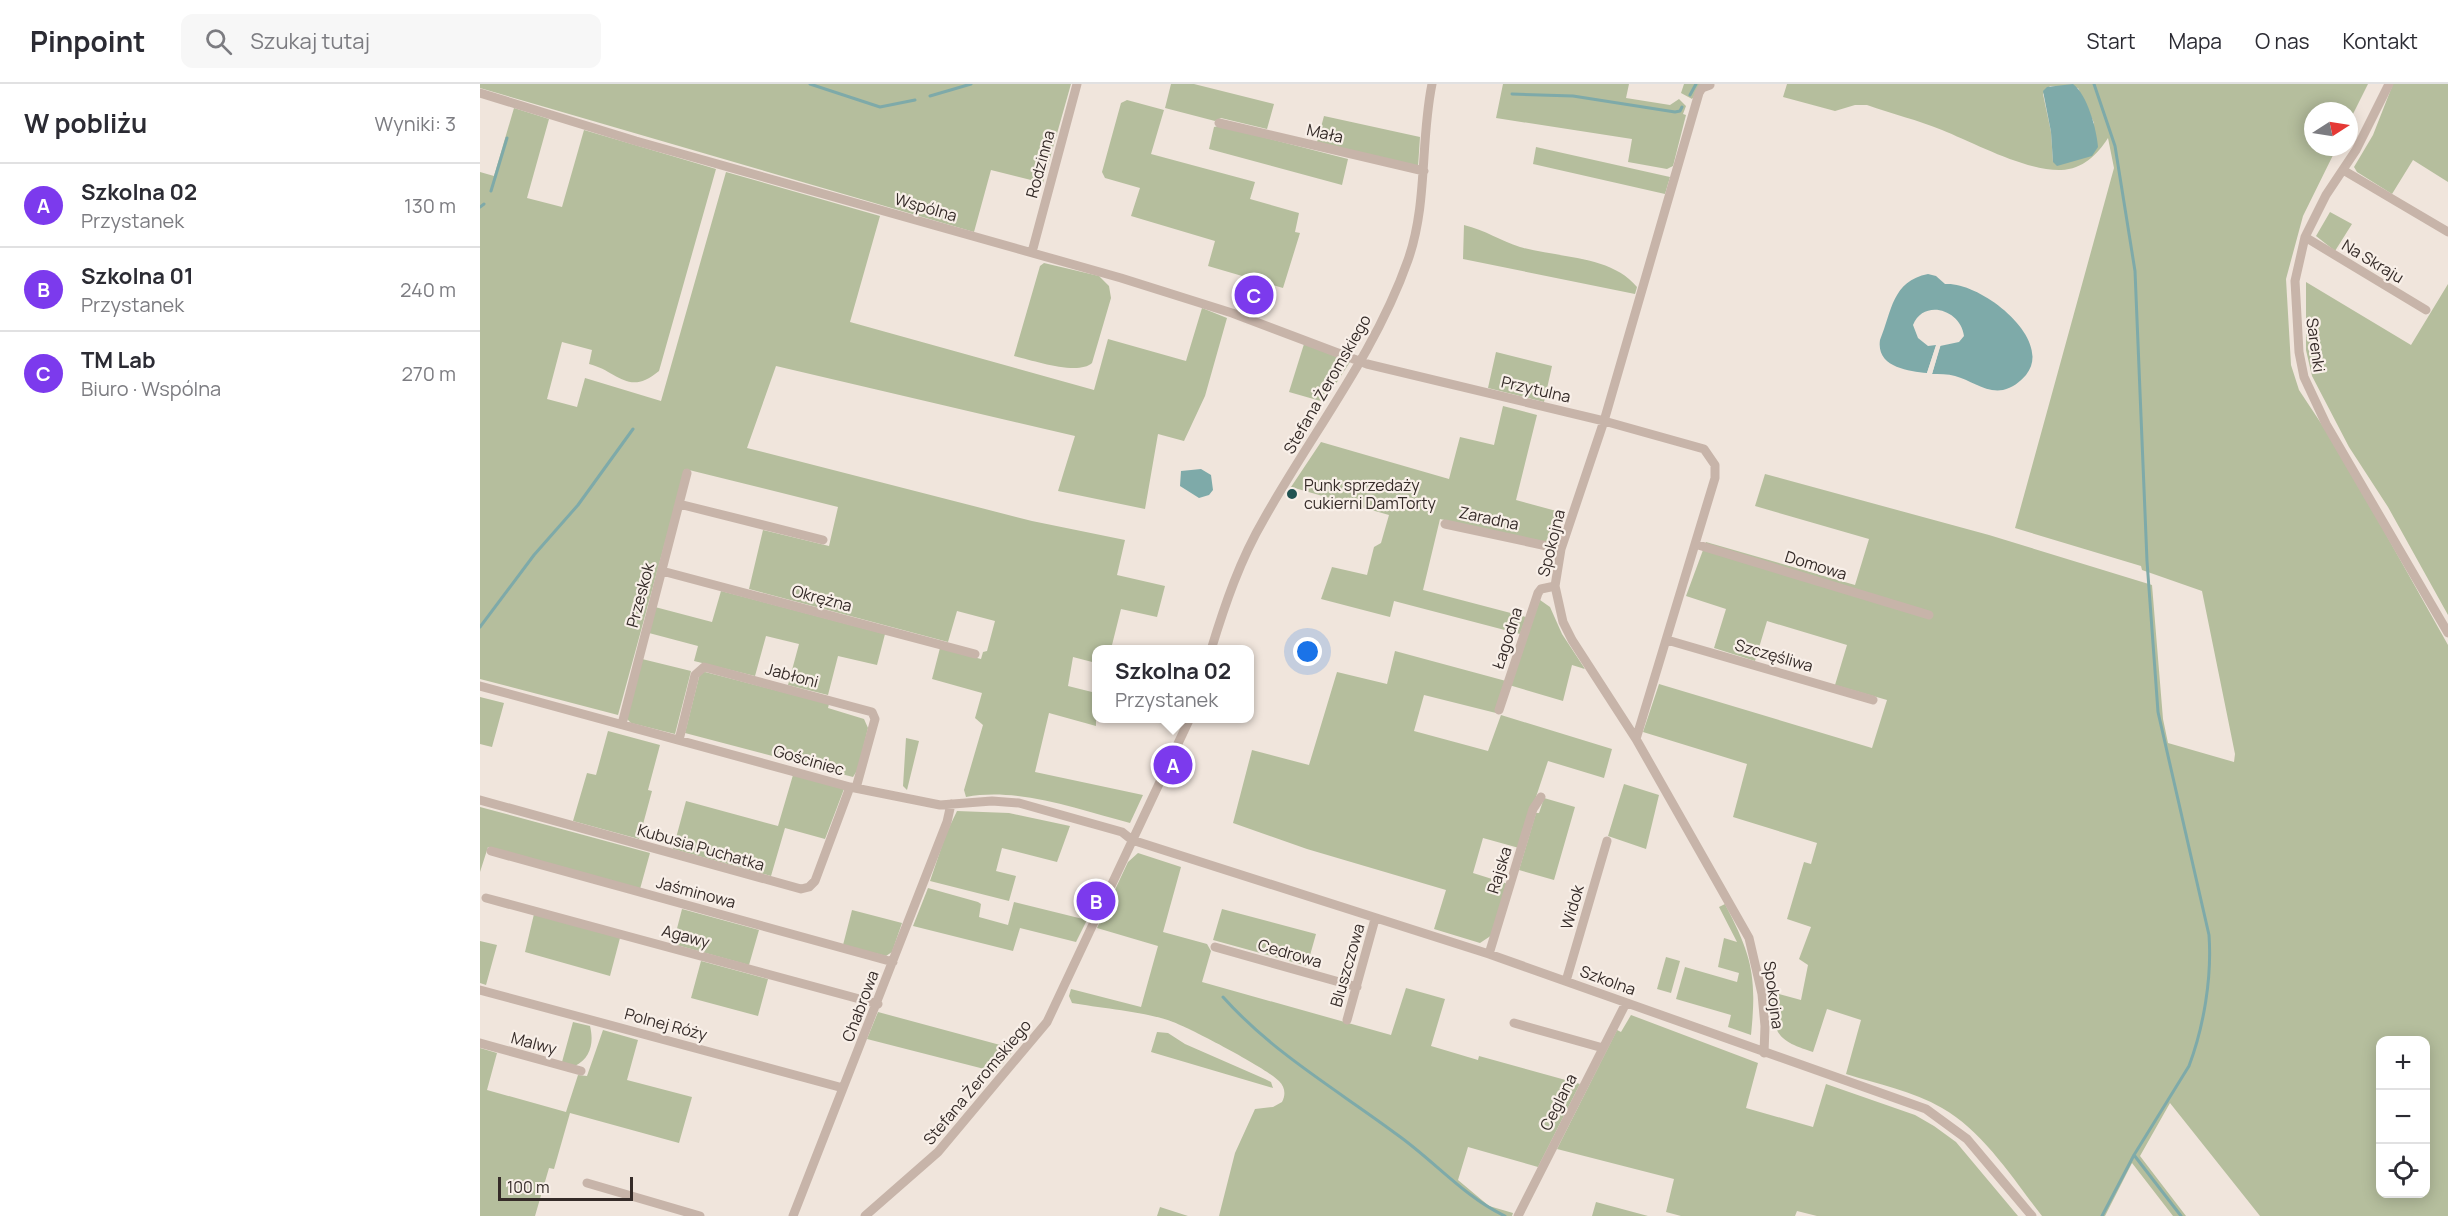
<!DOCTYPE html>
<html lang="pl">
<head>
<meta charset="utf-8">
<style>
  :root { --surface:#fff; --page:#f7f7f7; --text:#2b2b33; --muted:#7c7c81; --line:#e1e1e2; --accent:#7c3aed }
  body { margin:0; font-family:Manrope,sans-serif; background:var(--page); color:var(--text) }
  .controls { position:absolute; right:18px; bottom:18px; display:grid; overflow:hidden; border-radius:12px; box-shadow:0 3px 15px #0003 }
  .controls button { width:54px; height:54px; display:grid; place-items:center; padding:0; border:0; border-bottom:2px solid var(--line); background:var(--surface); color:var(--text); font:30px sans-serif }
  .compass { position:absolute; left:1824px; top:18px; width:54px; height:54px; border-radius:50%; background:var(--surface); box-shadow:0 3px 15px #0003; rotate:78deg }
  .scale { position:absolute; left:18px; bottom:15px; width:135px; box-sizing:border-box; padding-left:6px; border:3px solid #352b28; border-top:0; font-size:16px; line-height:21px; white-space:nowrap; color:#352b28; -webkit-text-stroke:4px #f8efe8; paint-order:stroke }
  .you { position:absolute; left:828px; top:568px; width:21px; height:21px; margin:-15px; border:4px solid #fff; border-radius:50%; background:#1a73e8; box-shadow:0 0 0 9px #1a73e833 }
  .badge { display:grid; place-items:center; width:39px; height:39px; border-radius:50%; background:var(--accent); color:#fff; font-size:20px; font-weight:700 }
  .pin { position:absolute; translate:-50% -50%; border:3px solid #fff; box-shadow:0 2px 6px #0006 }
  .popup { position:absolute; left:612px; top:561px; width:162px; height:78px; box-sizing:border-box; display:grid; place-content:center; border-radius:12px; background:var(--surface); filter:drop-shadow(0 2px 4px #0005); font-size:20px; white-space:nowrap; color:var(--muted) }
  .popup b { font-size:22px; color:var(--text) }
  .popup::after { content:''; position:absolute; left:50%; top:100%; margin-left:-12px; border:12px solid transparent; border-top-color:var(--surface) }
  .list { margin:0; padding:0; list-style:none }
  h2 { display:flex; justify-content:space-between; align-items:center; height:78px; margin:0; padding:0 24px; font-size:26px }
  h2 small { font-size:20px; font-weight:400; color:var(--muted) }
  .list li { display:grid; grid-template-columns:39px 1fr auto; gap:18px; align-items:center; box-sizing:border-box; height:84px; padding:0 24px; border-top:2px solid var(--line) }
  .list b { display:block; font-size:22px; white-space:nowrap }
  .list p { margin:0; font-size:20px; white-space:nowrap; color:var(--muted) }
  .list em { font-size:20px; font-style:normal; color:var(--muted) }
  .icon { flex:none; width:33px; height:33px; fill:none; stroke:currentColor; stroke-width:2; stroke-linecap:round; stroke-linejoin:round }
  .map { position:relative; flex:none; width:1968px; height:1132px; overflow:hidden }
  header { display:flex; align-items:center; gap:36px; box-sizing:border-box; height:84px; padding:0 30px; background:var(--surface); border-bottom:2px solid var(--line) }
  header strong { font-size:28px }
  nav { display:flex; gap:33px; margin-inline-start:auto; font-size:21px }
  .search { width:420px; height:54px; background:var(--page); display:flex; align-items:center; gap:15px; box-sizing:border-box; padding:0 21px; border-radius:12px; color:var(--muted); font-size:22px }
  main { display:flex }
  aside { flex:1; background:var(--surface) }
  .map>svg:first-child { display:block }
  .green { fill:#b5be9d; fill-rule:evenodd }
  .water { fill:#7eaaa9 }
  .pier { fill:#f0e5dc }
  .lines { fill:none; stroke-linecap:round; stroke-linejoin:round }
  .stream { stroke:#7eaaa9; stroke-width:3 }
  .minor { stroke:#c7b4a9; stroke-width:9 }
  .poi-dot { fill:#215352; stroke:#f8efe8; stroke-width:2 }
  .labels { text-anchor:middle; stroke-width:4.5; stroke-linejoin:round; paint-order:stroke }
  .street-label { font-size:16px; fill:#352b28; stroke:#f8efe8 }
  .poi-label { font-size:16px; fill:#352b28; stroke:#f8efe8; text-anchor:start }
</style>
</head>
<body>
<header>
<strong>Pinpoint</strong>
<div class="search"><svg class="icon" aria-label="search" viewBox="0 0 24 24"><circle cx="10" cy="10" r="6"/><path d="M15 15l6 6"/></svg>Szukaj tutaj</div>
<nav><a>Start</a><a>Mapa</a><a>O nas</a><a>Kontakt</a></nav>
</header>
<main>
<aside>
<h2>W pobliżu<small>Wyniki: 3</small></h2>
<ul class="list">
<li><span class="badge">A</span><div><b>Szkolna 02</b><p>Przystanek</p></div><em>130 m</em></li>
<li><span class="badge">B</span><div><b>Szkolna 01</b><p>Przystanek</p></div><em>240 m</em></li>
<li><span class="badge">C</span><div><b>TM Lab</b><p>Biuro · Wspólna</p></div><em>270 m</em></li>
</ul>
</aside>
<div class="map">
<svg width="1968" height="1132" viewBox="0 0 1968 1132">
  <rect width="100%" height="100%" fill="#f0e5dc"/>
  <path class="green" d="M0 0H591L563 99 511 86 494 148 0 4Z
    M691 0H714L794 20 787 45 741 34 735 37 685 24Z
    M1023 0H1149L1146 14 1190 21 1199 15 1206 22 1203 30 1206 31 1193 82 1187 85 1148 78 1152 55 1016 34Z
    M1204 0H1223L1212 15 1201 9Z
    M1307 0H1888L1869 38V27H1833V63H1857L1823 132 1806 195 1811 281 1819 306 1858 365 1968 561V1132H1780L1690 1019 1660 1072 1706 1132H1693L1652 1079 1625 1132H1562C1533 1095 1504 1048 1462 1024 1433 1007 1398 1000 1366 990L1381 936 1347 925 1333 968C1291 955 1296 947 1288 907L1321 916 1328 881 1319 875 1331 843 1307 835 1324 778 1331 780 1337 759 1253 733 1267 680 1163 648 1179 600 1392 664 1407 616 1355 601 1367 561 1287 537 1275 577 1234 564 1246 525 1206 512 1226 458 1375 501 1389 455 1275 422 1285 390 1509 451 1672 501 1683 635 1688 659 1754 678 1755 670 1722 507 1662 486 1661 482 1535 444 1634 84 1628 54C1617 71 1603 85 1581 86 1546 87 1494 59 1462 46 1438 36 1412 30 1387 21H1375L1355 27 1303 13ZM1570 2 1598 4 1614 39 1573 78 1571 48 1563 10ZM1900 956H1946V1110H1900Z
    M1913 0H1968V98L1933 76 1912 110 1877 88 1874 83 1893 51Z
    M647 16 684 26 671 70 775 98 770 115 819 129 815 148 820 149 803 204 728 182 735 157 651 132 660 104 625 94 622 88 641 19Z
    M34 24 69 35 47 114 82 123 104 46 236 85 179 287C148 313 138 287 109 280L112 266 82 258 67 315 97 323 105 294 181 317 246 88 400 132 370 238 614 306 628 255 706 277 722 224 747 234 725 312 704 357 678 350 665 425 578 407 595 352 296 282 267 364 552 437 645 456 637 491 685 502 677 533 641 525 631 565 616 566V579L593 573 588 602 616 609V642L569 629 555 688 663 711 650 739C599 726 539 703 486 713L484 706 503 641 495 634 502 609 452 595 460 564 501 575 503 568 507 567 515 537 477 527 468 558 269 505 283 446 349 462 358 423 205 385 138 631 0 595V88L14 92Z
    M844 32 940 53 938 83 837 58Z
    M739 42 868 75 862 101 729 65 734 43Z
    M1056 63 1190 93 1185 110 1053 80Z
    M1850 128 1872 140 1855 167 1836 152Z
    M984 141C1005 146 1021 157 1040 163 1077 174 1131 171 1157 203L1155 210 983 175Z
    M564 179 619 192 629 202 631 214 612 279C598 292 552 276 534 272L560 182Z
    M1826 198 1931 261 1968 200V531L1908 423 1869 363 1832 292 1826 266Z
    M824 260 870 278 844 318 809 308Z
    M1016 268 1072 282 1064 318 1008 304Z
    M1023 322 1057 331 1036 416 1080 428 1071 460 960 435 943 506 1046 533 1040 550 914 517 910 533 841 515 852 483 887 491 894 463 901 459 909 431 811 403 841 358 969 395 980 353 1014 361Z
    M241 507 405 550 397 581 358 572 348 611 308 601 319 560 286 552 275 592 214 577 218 562 169 549 175 523 232 538Z
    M1060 516 1070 523 1082 550 1105 585 1092 581 1083 617 1029 601Z
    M915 567 1026 597 1016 629 944 611 934 647 1008 667 1021 631 1132 665 1124 694 1068 677 1039 764 1003 754 993 789 1028 800 1012 851 1000 859 954 845 966 806 827 765 753 739 772 666 829 681 857 588 907 600Z
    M162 575 211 587 195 650 151 639 147 635Z
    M225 588 349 620 348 624 384 635 388 644 378 685 373 693 205 649 220 589Z
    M0 613 24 619 12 663 0 660Z
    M128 647 180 661 168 706 172 707 159 755 93 737 107 689 116 691Z
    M426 654 439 657 427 706 423 702Z
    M313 691 364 705 345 755 305 744 291 792 193 765 206 717 298 742Z
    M1144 700 1179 711 1166 765 1128 752Z
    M1064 714 1095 723 1074 796 1039 786 1056 729H1059Z
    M0 723 170 769 160 805 8 763 0 788Z
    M477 727 529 729 590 742 577 778 522 764 516 787 536 792 529 817 450 797 466 750Z
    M658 769 701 783 683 848 727 860 731 867 722 898 911 951 926 904 965 915 951 962 998 976 999 972 1100 1000 1058 1083 988 1063 978 1096 1009 1122 1033 1129 1032 1132H739L755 1069 775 1025 793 1023 802 1018C806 1010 805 1003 799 997 788 985 710 944 693 938 668 928 620 924 592 919L589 912 591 905 661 923 678 862 617 844 648 778Z
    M448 804 498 818 501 820 499 833 528 841 534 818 607 836 596 858 540 844 533 867 433 842Z
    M1245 820C1272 872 1277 892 1271 951L1248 943 1251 931 1196 915 1205 883 1257 898 1259 889 1238 883 1244 854 1257 858 1239 823Z
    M202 825 279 846 269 881 193 860Z
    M742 825 836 850 827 882 733 856Z
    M372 826 422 839 412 868 406 872 363 861Z
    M54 830 140 854 130 892 45 868Z
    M0 857 17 861 6 901 0 899Z
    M1186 873 1200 877 1191 909 1177 905Z
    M221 877 288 895 278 932 211 914Z
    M398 928 535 965 516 988 387 955Z
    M1151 931 1278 979 1266 1024 1333 1043 1346 1000 1435 1031 1454 1042 1476 1058 1538 1132H1337L1317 1127 1315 1132H1201L1186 1128 1194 1095 1077 1065 1137 946 1141 948Z
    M93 938 110 942C114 958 111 974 95 982L82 978Z
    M123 946 158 956 147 996 212 1013 199 1059 90 1029 74 1085 69 1084 55 1132H0V964L17 969 7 1006 86 1028 98 991 107 992Z
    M677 948 688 949 705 960 785 995 791 998 793 1004 671 968Z
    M1116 1118 1168 1132H1112Z
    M680 1123 708 1132H677Z"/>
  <path class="water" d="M1593 0C1607 10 1617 46 1618 63L1612 72 1577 82 1573 78 1571 48 1563 7 1567 3Z
    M1448 190 1456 192 1465 200C1500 197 1575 255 1546 291 1540 298 1532 304 1523 306 1505 309 1491 296 1475 292 1468 290 1459 290 1452 290L1460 262 1479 258 1484 252C1481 226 1444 214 1433 241L1438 254 1448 262 1456 261 1447 289C1428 287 1396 283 1400 256 1412 227 1412 197 1448 190Z
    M721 385 731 391 733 406 729 411 719 414 700 402 701 387Z"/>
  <path class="pier" d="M1457 259 1461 260 1452 290 1451 293 1446 292Z"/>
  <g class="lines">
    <path class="stream" d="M330 0 400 23 435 16
      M1614 0 1635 62 1655 187 1667 477 1678 628 1729 851C1732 893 1724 942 1709 982L1654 1071 1622 1132
      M1032 10 1093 12 1195 28 1200 27 1202 23
      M1210 11 1216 0
      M450 12 491 0
      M11 107 27 54
      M0 123 4 120
      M0 543 54 471 98 421 153 345
      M743 913C794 970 859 1007 919 1052 955 1078 986 1114 1025 1132
      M1654 1071 1701 1132"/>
    <path class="minor" d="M1909 0 1876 66 1846 111 1825 153 1815 197 1819 268 1824 293 1846 340 1968 549
      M1230 1 1222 4 1219 9 1124 337 1081 465 1075 502 1083 538 1092 556 1156 655 1269 854 1282 910 1285 942 1284 969
      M0 9 156 57 641 194 752 229 887 280 1124 337 1224 365 1235 381V394L1156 655
      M739 39 944 87
      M1863 86 1968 148
      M1825 153 1946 226
      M552 168 597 0
      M199 420 343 456
      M965 440 1081 465
      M1215 460 1449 531
      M182 487 495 570
      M1187 556 1393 616
      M731 566C745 520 760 476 784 435 832 349 895 270 928 176 948 119 940 58 952 0
      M0 602 370 703 460 721 512 717 539 719 642 748 652 756 1009 870 1446 1025 1487 1055 1552 1132
      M1019 626 1058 509 1061 505 1075 502
      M142 640 207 389
      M199 656 215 591 224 583 392 628 395 635 376 704
      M0 716 321 805 329 803 335 797 370 703
      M11 767 413 878
      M6 814 398 920
      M735 863 877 903
      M1009 870 1053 725 1061 713
      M1086 897 1127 757
      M0 906 363 1004
      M867 936 895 835
      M1034 939 1123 964
      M0 959 101 987
      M107 1099 220 1132
      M313 1132 467 738 471 720
      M385 1132 458 1068 567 938 710 634
      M1038 1132 1146 919"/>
  </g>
  <circle class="poi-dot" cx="812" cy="410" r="6"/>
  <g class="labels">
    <g class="street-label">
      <text transform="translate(845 49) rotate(13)" y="6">Mała</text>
      <text transform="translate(560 80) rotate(-75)" y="6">Rodzinna</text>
      <text transform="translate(446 123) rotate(16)" y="6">Wspólna</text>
      <text transform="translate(1893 177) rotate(31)" y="6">Na Skraju</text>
      <text transform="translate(1836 261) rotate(82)" y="6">Sarenki</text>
      <text transform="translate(847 300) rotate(-60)" y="6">Stefana Żeromskiego</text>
      <text transform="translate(1056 305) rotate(13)" y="6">Przytulna</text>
      <text transform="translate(1009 434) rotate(12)" y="6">Zaradna</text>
      <text transform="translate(1071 459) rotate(-76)" y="6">Spokojna</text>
      <text transform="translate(1336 481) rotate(17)" y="6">Domowa</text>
      <text transform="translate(160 511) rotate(-75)" y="6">Przeskok</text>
      <text transform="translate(342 514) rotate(15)" y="6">Okrężna</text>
      <text transform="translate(1027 554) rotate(-72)" y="6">Łagodna</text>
      <text transform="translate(1294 571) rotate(16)" y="6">Szczęśliwa</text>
      <text transform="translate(312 591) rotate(15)" y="6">Jabłoni</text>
      <text transform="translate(329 676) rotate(16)" y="6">Gościniec</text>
      <text transform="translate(221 763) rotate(16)" y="6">Kubusia Puchatka</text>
      <text transform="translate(1019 786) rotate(-73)" y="6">Rajska</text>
      <text transform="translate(216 808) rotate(15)" y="6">Jaśminowa</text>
      <text transform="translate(1092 823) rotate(-74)" y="6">Widok</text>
      <text transform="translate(206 852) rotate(15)" y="6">Agawy</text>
      <text transform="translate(810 869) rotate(16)" y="6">Cedrowa</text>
      <text transform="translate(867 881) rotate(-74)" y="6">Bluszczowa</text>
      <text transform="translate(1128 896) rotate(20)" y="6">Szkolna</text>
      <text transform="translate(1294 911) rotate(83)" y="6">Spokojna</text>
      <text transform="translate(380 922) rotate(-69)" y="6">Chabrowa</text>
      <text transform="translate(186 940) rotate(15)" y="6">Polnej Róży</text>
      <text transform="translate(54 959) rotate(15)" y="6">Malwy</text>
      <text transform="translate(497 998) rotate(-50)" y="6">Stefana Żeromskiego</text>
      <text transform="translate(1078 1018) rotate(-63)" y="6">Ceglana</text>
    </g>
    <g class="poi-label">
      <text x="824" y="407">Punk sprzedaży<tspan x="824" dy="18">cukierni DamTorty</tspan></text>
    </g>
  </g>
</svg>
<div class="controls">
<button>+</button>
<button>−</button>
<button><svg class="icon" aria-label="locate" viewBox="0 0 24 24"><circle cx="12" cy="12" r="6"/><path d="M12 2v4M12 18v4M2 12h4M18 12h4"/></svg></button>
</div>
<svg class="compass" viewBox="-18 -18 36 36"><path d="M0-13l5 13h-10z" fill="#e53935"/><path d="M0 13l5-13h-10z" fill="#7c7c81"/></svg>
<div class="scale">100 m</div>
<div class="you"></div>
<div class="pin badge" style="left:693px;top:681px">A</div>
<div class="popup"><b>Szkolna 02</b>Przystanek</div>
<div class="pin badge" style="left:616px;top:817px">B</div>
<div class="pin badge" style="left:774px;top:211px">C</div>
</div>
</main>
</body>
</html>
